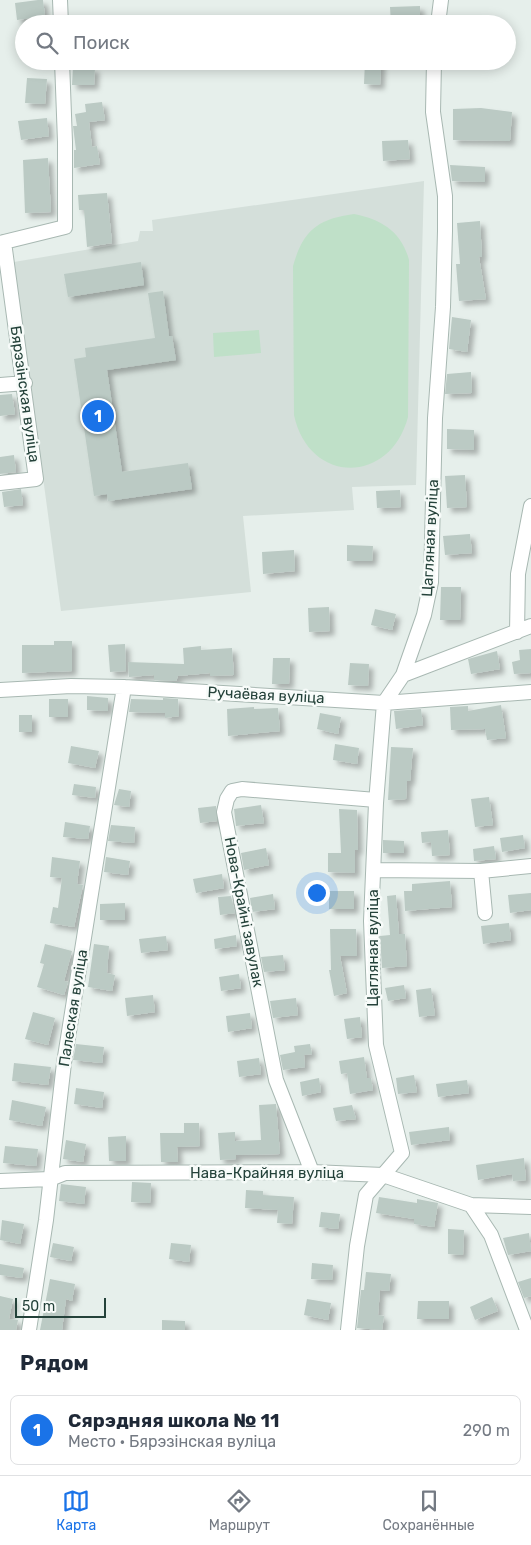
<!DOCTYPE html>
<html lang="ru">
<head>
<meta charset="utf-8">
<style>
  :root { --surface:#fff; --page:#f2f2f3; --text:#1f2937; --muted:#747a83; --line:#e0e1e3; --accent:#1a73e8 }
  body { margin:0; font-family:Rubik,sans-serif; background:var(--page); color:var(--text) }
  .scale { position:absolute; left:15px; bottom:12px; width:91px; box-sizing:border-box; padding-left:5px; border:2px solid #24423a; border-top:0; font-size:14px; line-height:18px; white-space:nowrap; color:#24423a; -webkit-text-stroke:4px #f7fbf9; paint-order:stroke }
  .you { position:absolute; left:316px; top:892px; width:18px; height:18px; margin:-12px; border:4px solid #fff; border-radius:50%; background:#1a73e8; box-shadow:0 0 0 8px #1a73e833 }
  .badge { display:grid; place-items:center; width:32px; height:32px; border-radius:50%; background:var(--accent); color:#fff; font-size:16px; font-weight:700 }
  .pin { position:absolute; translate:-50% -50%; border:2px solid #fff; box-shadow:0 1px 5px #0006 }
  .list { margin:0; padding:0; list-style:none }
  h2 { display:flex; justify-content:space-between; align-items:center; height:65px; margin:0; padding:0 20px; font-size:21px }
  h2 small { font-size:16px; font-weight:400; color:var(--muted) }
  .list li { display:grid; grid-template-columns:32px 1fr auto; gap:15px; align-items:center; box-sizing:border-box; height:70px; margin:0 10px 10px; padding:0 10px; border:1px solid var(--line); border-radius:8px }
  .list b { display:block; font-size:19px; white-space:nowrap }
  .list p { margin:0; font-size:16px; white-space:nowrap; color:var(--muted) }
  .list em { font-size:16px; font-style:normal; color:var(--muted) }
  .icon { flex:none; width:28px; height:28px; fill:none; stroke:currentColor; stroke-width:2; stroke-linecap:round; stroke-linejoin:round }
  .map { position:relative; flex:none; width:531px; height:1330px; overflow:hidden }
  .search { position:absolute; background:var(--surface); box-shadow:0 2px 12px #0003; left:15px; right:15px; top:15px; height:55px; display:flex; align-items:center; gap:12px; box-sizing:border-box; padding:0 18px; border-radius:28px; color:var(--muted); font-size:19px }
  .sheet { height:145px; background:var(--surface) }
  nav { display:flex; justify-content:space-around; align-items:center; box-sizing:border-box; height:70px; border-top:1px solid var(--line); background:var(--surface); font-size:14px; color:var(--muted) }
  nav a { display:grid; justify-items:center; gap:2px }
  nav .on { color:var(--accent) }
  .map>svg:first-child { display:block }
  .built { fill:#d4dfda }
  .green { fill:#bfe0c8 }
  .building { fill:#bbcac4; filter:url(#shadow) }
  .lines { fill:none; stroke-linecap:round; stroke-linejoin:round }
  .street-casing { stroke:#a8b8b2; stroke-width:16 }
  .street { stroke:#fff; stroke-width:14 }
  .labels { text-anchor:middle; stroke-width:5; stroke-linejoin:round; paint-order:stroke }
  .street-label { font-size:15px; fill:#24423a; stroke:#f7fbf9 }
</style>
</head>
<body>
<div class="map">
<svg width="531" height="1330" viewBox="0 0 531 1330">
  <defs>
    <filter id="shadow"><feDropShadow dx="4.5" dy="4.5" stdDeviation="2.5" flood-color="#0004"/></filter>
  </defs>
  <rect width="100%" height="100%" fill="#e6efeb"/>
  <path class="built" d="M424 181 416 485 352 487 354 510 243 516 251 592 61 611 14 262 138 241 140 231H153L152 220Z"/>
  <path class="green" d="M354 214C381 219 402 232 409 260L408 417C390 485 309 485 294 415L293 266C303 231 317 219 354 214Z
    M259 330 261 353 214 357 213 333Z"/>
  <path class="building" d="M38 0H43L45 16 17 20 15 3Z
    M420 6V22L391 24 390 7Z
    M365 61H381L380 85 364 84Z
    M73 67 95 68 94 85H72Z
    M27 78 47 79 45 104 25 103Z
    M102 102 105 120 89 122 92 147 97 146 100 164 74 168V150H76L73 126H77L75 114 86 112 85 104Z
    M481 108 512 112 510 141 453 140V109Z
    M47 118 49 136 21 140 18 121Z
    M408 140 410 159 383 161 382 141Z
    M48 158 51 212 25 213 23 160Z
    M450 165 485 167V182L452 181Z
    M107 193 112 243 87 247 84 210H79L78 195Z
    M480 221 482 257H479L486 299 459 301 456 264H460L457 223Z
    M141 262 144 285 68 297 64 274Z
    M163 291 169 336H172L176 360 107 370 122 472 188 463 192 489 108 501 107 494 94 496 74 359 86 357 85 348 155 338 148 293Z
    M452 317 471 320 467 352 449 349Z
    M471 372 472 393 445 394 447 374Z
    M12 394 15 414 0 416V395Z
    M447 429 474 430V450L447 449Z
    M14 455 16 472 0 474V457Z
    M465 475 467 507 447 508 445 476Z
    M21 489 23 505 4 507 2 492Z
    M400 490 401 507 377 508 376 491Z
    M470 534 472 553 445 555 443 536Z
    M347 545 373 546 372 561H347Z
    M294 550 295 571 263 574 262 552Z
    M441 587H461L460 620H440Z
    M329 607 330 631 309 632 308 608Z
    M375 609 396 614 392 630 371 625Z
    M54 641H72V671L22 673V645H54Z
    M125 644 126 671 110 672 108 645Z
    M201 646V650L232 648 234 675 210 676V673L178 676 176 681 154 680V675L129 677 128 662 184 664 183 648Z
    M531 649V673L514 674 512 662 520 660 519 650Z
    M497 651 500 669 471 674 468 659Z
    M273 658H290L289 684H272Z
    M350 663 369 664 368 686 348 685Z
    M87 696 108 698V711L87 710Z
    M163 698 178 699 179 716 165 718V713L129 712 131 699 163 700Z
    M49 699H68V717H49Z
    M501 705 506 738 487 740 485 729 451 730 450 707 468 706V711Z
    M254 707V709L278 708 280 731 228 736 227 709Z
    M421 709 423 725 396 729 394 711Z
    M320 713 341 717 338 734 317 729Z
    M19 715H32V732H19Z
    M335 744 359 748 357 764 333 760Z
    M71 746 99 751 95 768 68 763Z
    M391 747 413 748 410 781H407L406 799 388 800Z
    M74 784 96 787 95 798 72 795Z
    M119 789 131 791 129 807 114 805Z
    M489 797 493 825 475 827 471 799Z
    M261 805 264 823 236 826 234 809Z
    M216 806 217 821 200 823 198 808Z
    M339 809 357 810 358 850H355V873L328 872V853H341Z
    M65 822 90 826 88 839 63 837Z
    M111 825 135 827 134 843 108 841Z
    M448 830 450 855 432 856 431 842 422 843 421 832Z
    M523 835 525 848 502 852 500 838Z
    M383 840 404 841V853H383Z
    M494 846 496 859 474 861 473 849Z
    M266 848 269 865 244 870 241 853Z
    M52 857 80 861 77 884 83 885 74 927 50 923 53 907 58 908 62 878 50 877Z
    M106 857 130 861 128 875 104 872Z
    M222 874 224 888 196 893 193 879Z
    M450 881 452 907 405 911 404 891H412V884Z
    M329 891H354V909H329Z
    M531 893V910L510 913 508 895Z
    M273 894 275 909 252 912 250 898Z
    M396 895 399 934H405L407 966 382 968 380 936 390 935 387 896Z
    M231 896 235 913 220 915 218 897Z
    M125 903V920H100V904Z
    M509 923 511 940 483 944 481 926Z
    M330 929H356L357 956H340L347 993 334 996 329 970H331Z
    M236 935 237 946 215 949 214 939Z
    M166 936 168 950 141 953 139 939Z
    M45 944 72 951 64 981 68 982 64 995 37 987 44 964 40 963Z
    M94 944 109 946 107 973 115 975 112 991 88 987Z
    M283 955 285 970 264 972 261 957Z
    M239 974 241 988 221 991 219 977Z
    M404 985 406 998 388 1001 385 988Z
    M431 988 435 1015 419 1017 416 990Z
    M153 995 155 1012 127 1016 125 998Z
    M296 998 298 1015 273 1018 270 1001Z
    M33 1012 55 1018 48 1045 25 1039Z
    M250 1013 252 1028 228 1032 226 1016Z
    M360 1017 362 1037 347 1039 344 1019Z
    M76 1044 104 1047 102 1063 73 1060Z
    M310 1044 312 1054 304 1055 305 1067 283 1070 280 1055 295 1052 294 1046Z
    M364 1057 367 1078H371L373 1090 350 1094 347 1073 341 1074 339 1061Z
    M259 1058 261 1074 239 1077 237 1061Z
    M14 1063 51 1067 48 1085 12 1081Z
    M414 1075 417 1092 398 1094 396 1078Z
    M319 1078 321 1092 302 1096 300 1082Z
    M467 1080 469 1093 438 1097 436 1084Z
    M76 1088 104 1092 102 1108 74 1104Z
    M12 1100 46 1107 42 1126 9 1120Z
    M276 1104 280 1154 236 1155V1159L220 1160 218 1133 235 1132V1141L261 1140 259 1105Z
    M352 1105 356 1119 336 1121 333 1108Z
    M184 1123H199L200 1146 177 1147 178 1162H161L160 1133H184Z
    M449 1127 450 1140 411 1145 409 1132Z
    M126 1136V1161H109L108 1137Z
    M66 1140 86 1144 83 1162 63 1159Z
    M5 1146 38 1149 36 1166 3 1163Z
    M524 1158 526 1180 513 1181 512 1174 478 1180 476 1165Z
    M132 1182 151 1183 150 1203 131 1202Z
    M61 1184 86 1187 84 1204 59 1201Z
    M246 1190 263 1191V1195L294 1197 292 1224 277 1223 278 1210 245 1208Z
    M379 1197 417 1203V1199L438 1203 434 1227 414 1224V1219L376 1213Z
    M321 1212 340 1214 338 1229 319 1227Z
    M2 1220 24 1224 20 1244 0 1240Z
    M448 1229 464 1230 463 1255 448 1254Z
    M529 1233 531 1251 508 1255 503 1238Z
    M53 1243 74 1247 71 1261 50 1257Z
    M171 1243 191 1245 189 1262 169 1259Z
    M312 1263 333 1265 332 1280 311 1279Z
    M0 1264 24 1268 22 1278 0 1275Z
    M366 1272 391 1274 389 1291 380 1290 378 1315 384 1316 382 1330 357 1328 361 1290H364Z
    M531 1278V1296L524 1298 518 1282Z
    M50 1279 75 1284 72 1301 66 1299 62 1330H40Z
    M0 1296 13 1299 9 1319 18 1320 16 1330H0Z
    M492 1297 498 1311 475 1320 470 1307Z
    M307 1299 331 1303 328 1320 304 1315Z
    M418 1301H449V1319H417Z
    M162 1320 185 1321V1330H162Z"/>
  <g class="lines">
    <defs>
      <path id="street" d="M60 0 61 24
        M438 24 441 0
        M0 243 65 227V142L62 61
        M0 385 25 383
        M0 483 36 479 4 242
        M517 632 518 574 531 506
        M403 675 531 626
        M0 690 71 686 124 687 384 703 531 692
        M374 870 481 871 531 866
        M481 871 485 913
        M312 1172 276 1080 224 812 227 799 232 791 242 789 376 800
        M0 1181 50 1179 65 1173 312 1172 383 1175 471 1205 531 1207
        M471 1205 491 1235 527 1330
        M29 1330 46 1220 64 1063 124 687
        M348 1330 357 1246 366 1195 402 1153 376 1045 371 921 376 803 384 703 403 675 424 615 431 582 435 418 443 307 445 231V196L433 112 434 61"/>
    </defs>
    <use href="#street" class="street-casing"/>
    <use href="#street" class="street"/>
  </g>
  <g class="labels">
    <g class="street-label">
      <text transform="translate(25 394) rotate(82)" y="5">Бярэзінская вуліца</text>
      <text transform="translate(430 538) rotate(-87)" y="5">Цагляная вуліца</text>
      <text transform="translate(266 695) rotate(3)" y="5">Ручаёвая вуліца</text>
      <text transform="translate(244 912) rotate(79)" y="5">Нова-Крайні завулак</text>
      <text transform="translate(373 948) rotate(-90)" y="5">Цагляная вуліца</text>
      <text transform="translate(73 1008) rotate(-81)" y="5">Палеская вуліца</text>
      <text x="267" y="1178">Нава-Крайняя вуліца</text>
    </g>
  </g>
</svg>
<div class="scale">50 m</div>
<div class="you"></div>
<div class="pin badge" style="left:98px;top:416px">1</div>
<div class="search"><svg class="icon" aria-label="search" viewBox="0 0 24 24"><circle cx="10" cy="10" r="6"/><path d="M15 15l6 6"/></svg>Поиск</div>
</div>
<section class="sheet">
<h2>Рядом<small></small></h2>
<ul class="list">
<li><span class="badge">1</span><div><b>Сярэдняя школа № 11</b><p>Место · Бярэзінская вуліца</p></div><em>290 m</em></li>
</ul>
</section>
<nav>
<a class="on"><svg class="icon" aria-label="map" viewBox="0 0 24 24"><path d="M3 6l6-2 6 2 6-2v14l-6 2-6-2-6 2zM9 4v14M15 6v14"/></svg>Карта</a>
<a><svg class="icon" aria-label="directions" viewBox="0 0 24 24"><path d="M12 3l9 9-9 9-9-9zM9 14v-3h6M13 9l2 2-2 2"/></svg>Маршрут</a>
<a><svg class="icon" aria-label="saved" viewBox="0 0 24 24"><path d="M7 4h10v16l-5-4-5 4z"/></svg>Сохранённые</a>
</nav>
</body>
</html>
